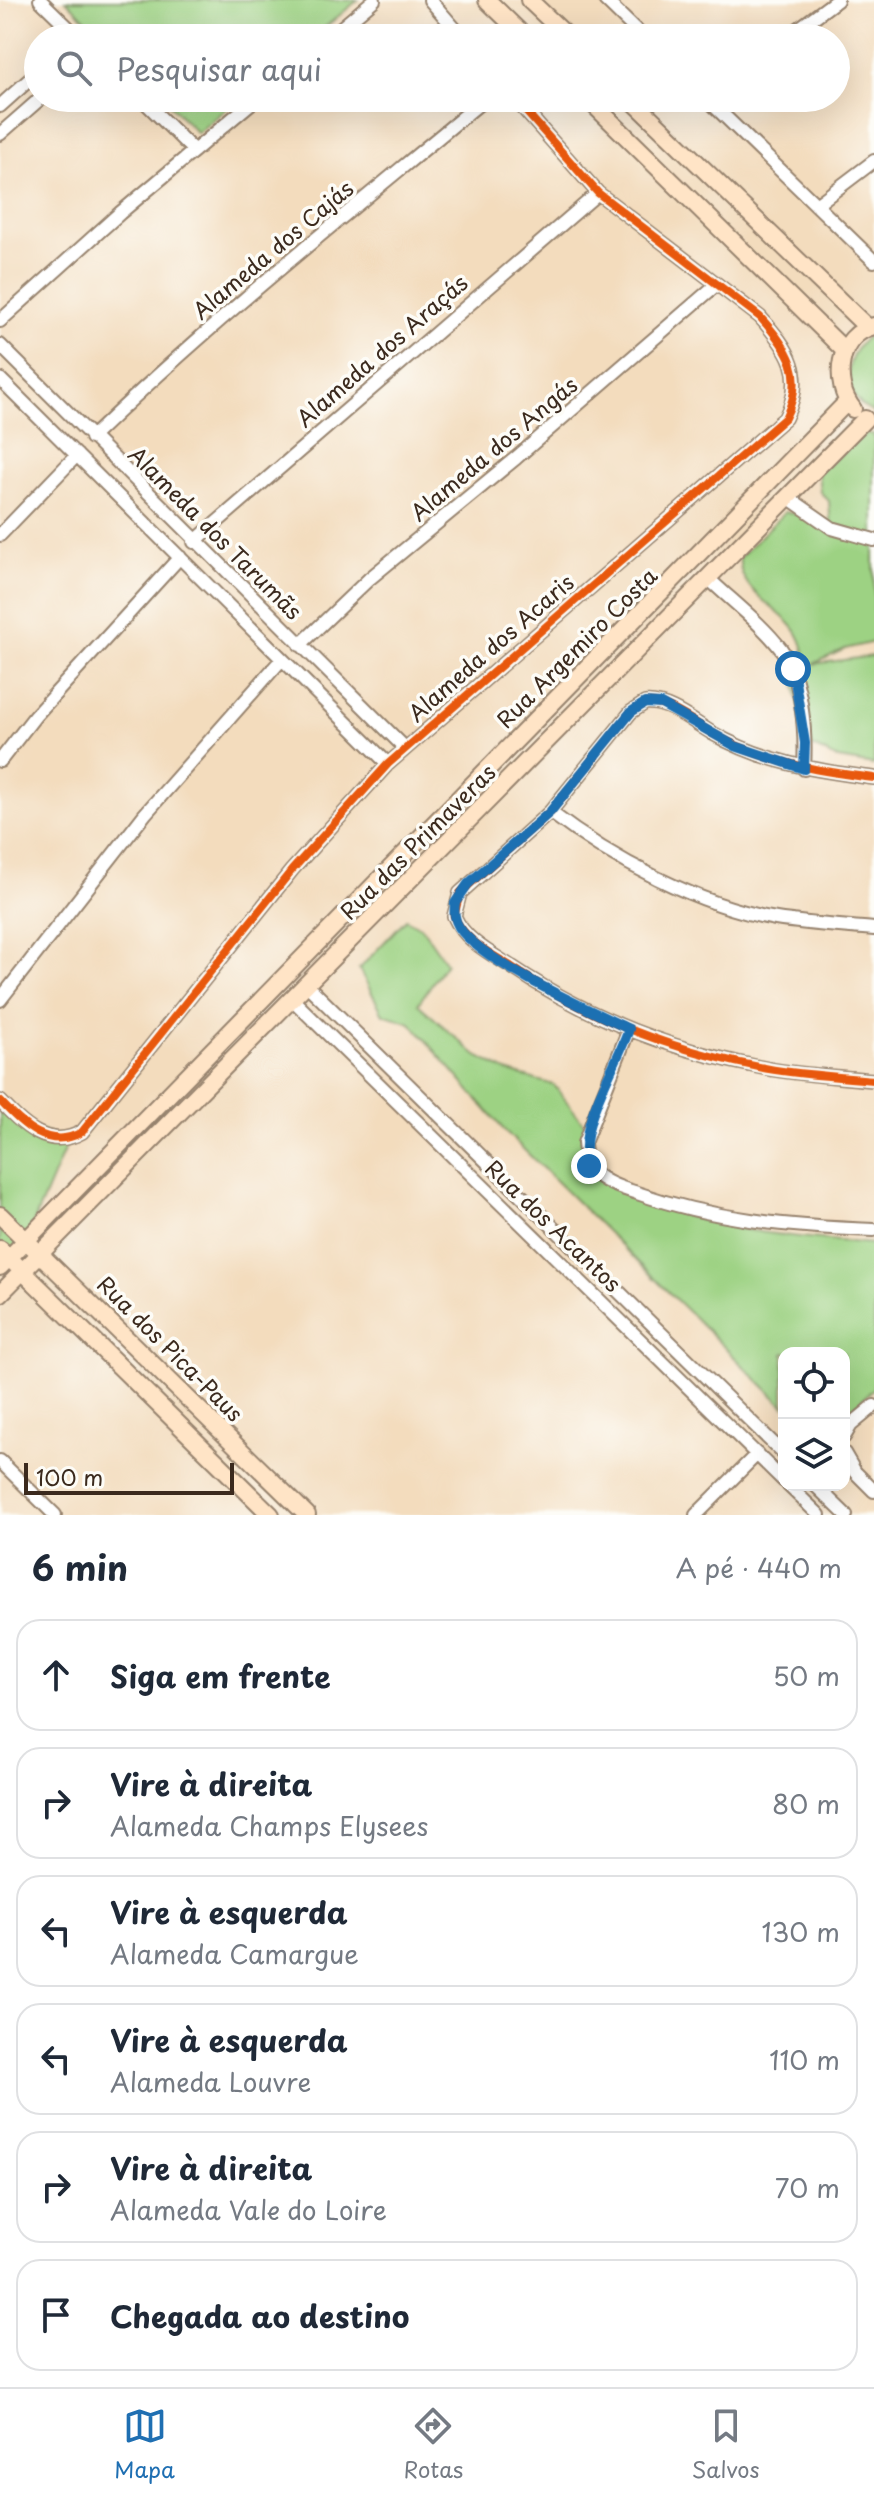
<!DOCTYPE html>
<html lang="pt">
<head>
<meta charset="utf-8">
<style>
  :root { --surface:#fff; --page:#f2f2f3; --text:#1f2937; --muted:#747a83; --line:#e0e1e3; --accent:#1f6fb2 }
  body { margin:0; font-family:"Playpen Sans",sans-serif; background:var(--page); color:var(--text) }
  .controls { position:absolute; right:24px; bottom:24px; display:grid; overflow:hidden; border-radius:16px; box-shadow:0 8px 32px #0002 }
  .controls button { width:72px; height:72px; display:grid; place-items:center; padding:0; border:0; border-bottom:2px solid var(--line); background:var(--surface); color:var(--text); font:40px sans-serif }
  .scale { position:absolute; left:24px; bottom:20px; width:210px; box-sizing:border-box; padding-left:8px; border:4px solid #3b2a1e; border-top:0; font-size:22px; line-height:28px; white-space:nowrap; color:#3b2a1e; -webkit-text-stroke:6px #fdfcf7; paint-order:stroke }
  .stop { position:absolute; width:24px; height:24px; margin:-18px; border:6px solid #1f6fb2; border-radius:50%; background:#fff }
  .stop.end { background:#1f6fb2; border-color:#fff; box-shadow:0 2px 8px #0008 }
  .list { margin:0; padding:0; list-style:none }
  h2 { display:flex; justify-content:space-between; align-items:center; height:104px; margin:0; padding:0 32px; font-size:34px }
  h2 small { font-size:26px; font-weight:400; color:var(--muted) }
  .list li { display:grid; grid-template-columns:52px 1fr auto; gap:24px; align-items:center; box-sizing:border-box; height:112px; margin:0 16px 16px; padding:0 16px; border:2px solid var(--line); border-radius:24px }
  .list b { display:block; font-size:30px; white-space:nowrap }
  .list p { margin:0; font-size:26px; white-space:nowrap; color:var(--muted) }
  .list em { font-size:26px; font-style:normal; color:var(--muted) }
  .icon { flex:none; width:44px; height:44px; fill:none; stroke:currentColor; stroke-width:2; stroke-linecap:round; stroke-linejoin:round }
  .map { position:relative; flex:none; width:874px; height:1515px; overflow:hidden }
  .search { position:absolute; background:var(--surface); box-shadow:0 8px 32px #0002; left:24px; right:24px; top:24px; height:88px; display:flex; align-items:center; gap:20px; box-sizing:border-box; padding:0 28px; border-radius:44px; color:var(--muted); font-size:30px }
  .sheet { height:872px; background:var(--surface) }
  nav { display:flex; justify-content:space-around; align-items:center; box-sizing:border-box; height:112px; border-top:2px solid var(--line); background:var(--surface); font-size:22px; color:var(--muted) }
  nav a { display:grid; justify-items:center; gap:4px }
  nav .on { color:var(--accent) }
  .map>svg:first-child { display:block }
  .green { fill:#9dd283; stroke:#6c7e50; stroke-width:2 }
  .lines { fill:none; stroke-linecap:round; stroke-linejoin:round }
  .street-casing { stroke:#97836e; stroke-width:16 }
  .secondary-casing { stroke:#97836e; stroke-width:20 }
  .street { stroke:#fff; stroke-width:12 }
  .secondary { stroke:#ffe4c6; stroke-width:16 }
  .cycleway-casing { stroke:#fdfcf7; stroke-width:13 }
  .cycleway { stroke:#e8590c; stroke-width:8 }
  .route { stroke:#1f6fb2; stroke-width:10 }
  .labels { text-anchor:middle; stroke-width:7; stroke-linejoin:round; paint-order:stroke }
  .street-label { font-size:22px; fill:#3b2a1e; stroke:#fdfcf7 }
</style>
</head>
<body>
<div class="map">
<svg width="874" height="1515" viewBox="0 0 874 1515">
  <rect width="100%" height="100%" fill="#fdfcf7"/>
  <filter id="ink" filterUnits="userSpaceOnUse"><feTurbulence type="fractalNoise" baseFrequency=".0125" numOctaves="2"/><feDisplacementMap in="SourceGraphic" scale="16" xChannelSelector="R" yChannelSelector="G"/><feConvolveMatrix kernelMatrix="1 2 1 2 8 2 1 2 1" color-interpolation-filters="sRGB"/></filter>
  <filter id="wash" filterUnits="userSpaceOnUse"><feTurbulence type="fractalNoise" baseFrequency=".006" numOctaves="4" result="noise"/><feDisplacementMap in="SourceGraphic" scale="32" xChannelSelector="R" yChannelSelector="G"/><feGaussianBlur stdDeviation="1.8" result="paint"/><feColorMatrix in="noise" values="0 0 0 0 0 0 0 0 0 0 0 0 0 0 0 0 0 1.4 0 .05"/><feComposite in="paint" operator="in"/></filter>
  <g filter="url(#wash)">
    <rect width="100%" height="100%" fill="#f3dcbd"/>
    <path class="green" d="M66 0H358L312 38H104Z
      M163 98H239L197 133Z
      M874 332V413C837 396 843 351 874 332Z
      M866 434H874V642L845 649 813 664 874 656V765L838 759 805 743 793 669 808 666C804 651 802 637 791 625 774 606 736 587 740 557L785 512 798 514 831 530 829 501 820 492 818 472Z
      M406 919 422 928 446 963 418 1004 477 1056 506 1071 554 1085 588 1129 589 1166C606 1176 623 1189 641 1198 709 1232 799 1237 874 1244V1388L844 1417V1353H784V1406L504 1130 411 1023 383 1014 359 969Z
      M0 1101 28 1128 69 1139 26 1240 9 1258 0 1249Z"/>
  </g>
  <g filter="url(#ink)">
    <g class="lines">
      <defs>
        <path id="street" d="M40 0 79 38
          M430 0 463 38
          M605 0 644 38
          M329 38 374 0
          M786 38 837 0
          M141 98 194 151
          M706 98 874 261
          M0 106 38 72
          M0 134 41 98
          M816 205 874 161
          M0 321 120 213 257 98
          M0 345 404 747
          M0 379 388 764
          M91 438C216 317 353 209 486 98
          M789 498 832 528 874 540
          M0 535 77 455
          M194 542 598 193
          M710 580C733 602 761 623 781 649 803 679 806 733 804 769
          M300 645 369 579 516 458 716 285
          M0 761 35 716 180 557
          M874 778C817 771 762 762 712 733 693 722 669 701 645 703L631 712 550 812 460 893 454 916C465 941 490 953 512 967 586 1017 672 1050 759 1067 796 1075 836 1076 874 1080
          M550 812C611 859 700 906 776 919 808 924 842 926 874 929
          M308 986 784 1454
          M0 1000 145 814 282 659
          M293 1000 784 1481
          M629 1029 584 1143C585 1154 585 1163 593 1171 604 1183 622 1188 637 1193 714 1220 793 1227 874 1230
          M0 1101C23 1125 48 1151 82 1132L292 870 388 764 785 418C807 375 789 349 760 317L598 193 514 98
          M844 1437 851 1425 874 1406
          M844 1453 855 1472 874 1491
          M0 1461 55 1515
          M788 1485 819 1515
          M815 1485 846 1515
          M696 1515 757 1454"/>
        <path id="secondary" d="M487 0 526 38
          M529 0 569 38
          M587 98 845 351
          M630 98 868 328
          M853 409C832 383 837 335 874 326
          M0 1215 307 1515
          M0 1249 271 1515
          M0 1267 847 402
          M0 1294 865 419"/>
      </defs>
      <use href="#street" class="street-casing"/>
      <use href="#secondary" class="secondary-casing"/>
      <use href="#street" class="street"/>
      <use href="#secondary" class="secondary"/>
      <defs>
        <path id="cycleway" d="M874 778C817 771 762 762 712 733 693 722 669 701 645 703L631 712 550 812 460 893 454 916C465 941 490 953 512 967 586 1017 672 1050 759 1067 796 1075 836 1076 874 1080
          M0 1101C23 1125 48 1151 82 1132L292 870 388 764 785 418C807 375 789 349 760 317L598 193 514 98"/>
      </defs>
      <use href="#cycleway" class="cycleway-casing"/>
      <use href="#cycleway" class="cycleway"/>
    </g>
  </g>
  <g class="lines" filter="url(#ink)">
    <path class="route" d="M589 1166C574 1129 617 1066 629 1029 591 1011 480 961 459 927 454 919 454 912 455 903L468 884 550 812 631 712 645 703 661 704 735 746 804 769 805 743 793 669"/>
  </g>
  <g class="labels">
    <g class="street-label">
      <text transform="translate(273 250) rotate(-40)" y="8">Alameda dos Cajás</text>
      <text transform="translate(382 351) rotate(-41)" y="8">Alameda dos Araçás</text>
      <text transform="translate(494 449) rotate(-40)" y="8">Alameda dos Angás</text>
      <text transform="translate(215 533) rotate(45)" y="8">Alameda dos Tarumãs</text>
      <text transform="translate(491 648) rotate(-41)" y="8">Alameda dos Acaris</text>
      <text transform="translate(577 648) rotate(-45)" y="8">Rua Argemiro Costa</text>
      <text transform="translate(418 842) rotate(-45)" y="8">Rua das Primaveras</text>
      <text transform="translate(553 1226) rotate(44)" y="8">Rua dos Acantos</text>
      <text transform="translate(170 1349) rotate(45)" y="8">Rua dos Pica-Paus</text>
    </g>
  </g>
</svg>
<div class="controls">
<button><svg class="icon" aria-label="locate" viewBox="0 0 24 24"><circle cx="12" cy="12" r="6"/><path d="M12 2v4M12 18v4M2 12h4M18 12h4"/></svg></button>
<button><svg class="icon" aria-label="layers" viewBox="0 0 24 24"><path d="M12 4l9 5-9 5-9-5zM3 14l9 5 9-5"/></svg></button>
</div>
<div class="scale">100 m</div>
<div class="stop" style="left:793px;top:669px"></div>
<div class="stop end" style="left:589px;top:1166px"></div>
<div class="search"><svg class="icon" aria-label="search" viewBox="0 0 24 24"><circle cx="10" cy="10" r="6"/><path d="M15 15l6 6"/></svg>Pesquisar aqui</div>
</div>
<section class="sheet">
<h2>6 min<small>A pé · 440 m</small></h2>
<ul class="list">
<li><svg class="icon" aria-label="ahead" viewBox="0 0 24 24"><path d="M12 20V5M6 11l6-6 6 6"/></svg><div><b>Siga em frente</b></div><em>50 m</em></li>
<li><svg class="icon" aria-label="right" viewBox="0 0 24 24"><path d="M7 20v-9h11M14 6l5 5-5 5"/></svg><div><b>Vire à direita</b><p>Alameda Champs Elysees</p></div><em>80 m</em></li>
<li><svg class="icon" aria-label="left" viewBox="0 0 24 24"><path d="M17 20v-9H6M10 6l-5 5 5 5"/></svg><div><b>Vire à esquerda</b><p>Alameda Camargue</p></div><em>130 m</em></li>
<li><svg class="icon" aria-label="left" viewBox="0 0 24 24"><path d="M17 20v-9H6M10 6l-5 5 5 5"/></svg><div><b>Vire à esquerda</b><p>Alameda Louvre</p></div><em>110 m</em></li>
<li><svg class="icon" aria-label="right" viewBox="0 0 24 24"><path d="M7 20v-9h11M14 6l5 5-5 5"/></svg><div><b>Vire à direita</b><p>Alameda Vale do Loire</p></div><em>70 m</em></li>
<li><svg class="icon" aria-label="arrive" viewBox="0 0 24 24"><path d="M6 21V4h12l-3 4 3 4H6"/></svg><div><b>Chegada ao destino</b></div></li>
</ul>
</section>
<nav>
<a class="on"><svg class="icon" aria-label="map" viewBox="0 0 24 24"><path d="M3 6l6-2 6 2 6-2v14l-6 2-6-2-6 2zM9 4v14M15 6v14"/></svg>Mapa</a>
<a><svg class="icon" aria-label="directions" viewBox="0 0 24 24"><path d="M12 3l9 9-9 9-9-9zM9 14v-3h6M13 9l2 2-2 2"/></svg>Rotas</a>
<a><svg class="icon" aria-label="saved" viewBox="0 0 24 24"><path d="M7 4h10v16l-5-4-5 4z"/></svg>Salvos</a>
</nav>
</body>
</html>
